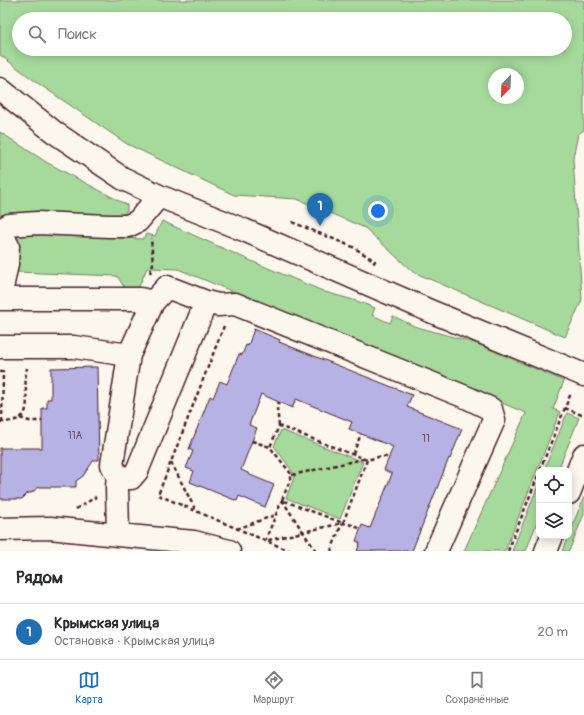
<!DOCTYPE html>
<html lang="ru">
<head>
<meta charset="utf-8">
<style>
  :root { --surface:#fff; --page:#f2f2f3; --text:#2b2b33; --muted:#7c7c81; --line:#e1e1e2; --accent:#1f6fb2 }
  body { margin:0; font-family:Pangolin,sans-serif; background:var(--page); color:var(--text) }
  .controls { position:absolute; right:12px; bottom:12px; display:grid; overflow:hidden; border-radius:8px; box-shadow:0 2px 10px #0003 }
  .controls button { width:36px; height:36px; display:grid; place-items:center; padding:0; border:0; border-bottom:1px solid var(--line); background:var(--surface); color:var(--text); font:20px sans-serif }
  .compass { position:absolute; left:488px; top:68px; width:36px; height:36px; border-radius:50%; background:var(--surface); box-shadow:0 2px 10px #0003; rotate:203deg }
  .you { position:absolute; left:378px; top:211px; width:14px; height:14px; margin:-10px; border:3px solid #fff; border-radius:50%; background:#1a73e8; box-shadow:0 0 0 6px #1a73e833 }
  .badge { display:grid; place-items:center; width:26px; height:26px; border-radius:50%; background:var(--accent); color:#fff; font-size:13px; font-weight:700 }
  .pin { position:absolute; translate:-50% -33px; filter:drop-shadow(0 1px 2px #0008) }
  .pin::after { content:''; position:absolute; top:21px; width:14px; height:12px; background:inherit; clip-path:polygon(0 0,100% 0,50% 100%) }
  .list { margin:0; padding:0; list-style:none }
  h2 { display:flex; justify-content:space-between; align-items:center; height:52px; margin:0; padding:0 16px; font-size:17px }
  h2 small { font-size:13px; font-weight:400; color:var(--muted) }
  .list li { display:grid; grid-template-columns:26px 1fr auto; gap:12px; align-items:center; box-sizing:border-box; height:56px; padding:0 16px; border-top:1px solid var(--line) }
  .list b { display:block; font-size:15px; white-space:nowrap }
  .list p { margin:0; font-size:13px; white-space:nowrap; color:var(--muted) }
  .list em { font-size:13px; font-style:normal; color:var(--muted) }
  .icon { flex:none; width:22px; height:22px; fill:none; stroke:currentColor; stroke-width:2; stroke-linecap:round; stroke-linejoin:round }
  .map { position:relative; flex:none; width:584px; height:551px; overflow:hidden }
  .search { position:absolute; background:var(--surface); box-shadow:0 2px 10px #0003; left:12px; right:12px; top:12px; height:44px; display:flex; align-items:center; gap:10px; box-sizing:border-box; padding:0 14px; border-radius:22px; color:var(--muted); font-size:15px }
  .sheet { height:108px; background:var(--surface) }
  nav { display:flex; justify-content:space-around; align-items:center; box-sizing:border-box; height:56px; border-top:1px solid var(--line); background:var(--surface); font-size:11px; color:var(--muted) }
  nav a { display:grid; justify-items:center; gap:2px }
  nav .on { color:var(--accent) }
  .map>svg:first-child { display:block }
  .green { fill:#a5da9c; stroke:#787c64; fill-rule:evenodd }
  .building { fill:#b7b2e4; stroke:#4a1f2b }
  .lines { fill:none; stroke-linecap:round; stroke-linejoin:round }
  .minor-casing { stroke:#4a1f2b; stroke-width:25 }
  .major-casing { stroke:#4a1f2b; stroke-width:25 }
  .path { stroke:#4a1f2b; stroke-width:2.5; stroke-dasharray:4 3; stroke-linecap:butt }
  .minor { stroke:#fbf7ec; stroke-width:22 }
  .major { stroke:#fbf7ec; stroke-width:22 }
  .labels { text-anchor:middle; stroke-width:3; stroke-linejoin:round; paint-order:stroke }
  .number-label { font-size:10px; fill:#654459 }
</style>
</head>
<body>
<div class="map">
<svg width="584" height="551" viewBox="0 0 584 551">
  <rect width="100%" height="100%" fill="#fbf7ec"/>
  <filter id="ink" filterUnits="userSpaceOnUse"><feTurbulence type="fractalNoise" baseFrequency=".025" numOctaves="2"/><feDisplacementMap in="SourceGraphic" scale="8" xChannelSelector="R" yChannelSelector="G"/><feConvolveMatrix kernelMatrix="1 2 1 2 8 2 1 2 1" color-interpolation-filters="sRGB"/></filter>
  <g filter="url(#ink)">
    <path class="green" d="M0 0H584V130L578 134 573 158 582 300 565 337 413 272 365 228 297 199 234 195 127 144 39 84 0 55ZM19 19H565V49H19ZM494 74H518V98H494Z
      M0 132 46 162 127 205V211L122 215 113 216 0 215Z
      M162 221 249 260 325 292 357 301 375 308 372 315 390 323 393 316 414 326 475 343 564 381 553 409 560 412 505 551H464L526 413 178 269 147 268 137 291 126 290 117 276 15 272 13 240 17 235 24 233 143 239 146 234 155 236Z
      M567 413 579 418 558 470H544Z
      M281 430 363 462 340 519 286 498 295 475 274 446Z
      M539 483V517L526 551H512Z
      M584 497V514L569 551H562Z"/>
    <path class="building" d="M254 329 280 340 279 342 412 395 407 407 462 429 450 459 449 458 412 551H357L360 543 356 541 362 525 370 528 392 474 384 470 393 447 349 429 352 422 296 399 292 408 261 394 249 425 257 428 241 470 248 473V474L274 485 265 507 239 496 237 501 190 482 194 471 186 468 193 451 189 449 210 396 213 398 220 381 227 384 239 354 242 355 246 345 248 346Z
      M97 367 99 460H94L83 476 76 481V487H39L31 493H28L22 499H0V448H42V408H47V399H51V368Z"/>
    <g class="lines">
      <defs>
        <path id="minor" d="M0 89 54 132 122 178 159 196 244 230 430 311 584 375
          M0 298 7 264 8 246 0 231 9 225 37 223 109 226H128L138 221 159 196
          M0 299H140L153 302
          M0 347H74L129 355
          M118 477 112 465 129 355 153 302 167 287 206 302
          M0 529 50 528 118 535
          M229 551 194 542 118 535 117 486 118 477 131 478 137 471 206 302 218 305 235 304 468 398 491 409 494 420 436 551"/>
        <path id="major" d="M569 493 584 455
          M546 551 552 536"/>
      </defs>
      <use href="#minor" class="minor-casing"/>
      <use href="#major" class="major-casing"/>
      <path class="path" d="M292 222 353 247 375 261 373 264
        M150 273 153 264 151 238
        M224 326 158 495 290 551
        M0 372H3L2 422
        M565 408 584 416
        M20 418 29 421H42
        M0 422C42 422 20 394 27 368
        M279 426 277 408 279 402
        M252 441 270 447
        M353 454 361 434
        M367 460 343 523 282 500 292 475 270 447 279 426 367 460 382 456 389 458
        M171 462 196 511
        M540 470 571 393
        M292 475 363 459
        M282 500 303 532 265 541Z
        M76 509 96 497
        M237 529 275 515
        M316 551 303 532 343 523 352 525 361 529
        M331 551 342 523
        M508 551 539 473"/>
      <use href="#minor" class="minor"/>
      <use href="#major" class="major"/>
    </g>
  </g>
  <g class="labels">
    <g class="number-label">
      <text x="75" y="439">11А</text>
      <text x="426" y="442">11</text>
    </g>
  </g>
</svg>
<div class="controls">
<button><svg class="icon" aria-label="locate" viewBox="0 0 24 24"><circle cx="12" cy="12" r="6"/><path d="M12 2v4M12 18v4M2 12h4M18 12h4"/></svg></button>
<button><svg class="icon" aria-label="layers" viewBox="0 0 24 24"><path d="M12 4l9 5-9 5-9-5zM3 14l9 5 9-5"/></svg></button>
</div>
<svg class="compass" viewBox="-18 -18 36 36"><path d="M0-13l5 13h-10z" fill="#e53935"/><path d="M0 13l5-13h-10z" fill="#7c7c81"/></svg>
<div class="you"></div>
<div class="pin badge" style="left:320px;top:226px">1</div>
<div class="search"><svg class="icon" aria-label="search" viewBox="0 0 24 24"><circle cx="10" cy="10" r="6"/><path d="M15 15l6 6"/></svg>Поиск</div>
</div>
<section class="sheet">
<h2>Рядом<small></small></h2>
<ul class="list">
<li><span class="badge">1</span><div><b>Крымская улица</b><p>Остановка · Крымская улица</p></div><em>20 m</em></li>
</ul>
</section>
<nav>
<a class="on"><svg class="icon" aria-label="map" viewBox="0 0 24 24"><path d="M3 6l6-2 6 2 6-2v14l-6 2-6-2-6 2zM9 4v14M15 6v14"/></svg>Карта</a>
<a><svg class="icon" aria-label="directions" viewBox="0 0 24 24"><path d="M12 3l9 9-9 9-9-9zM9 14v-3h6M13 9l2 2-2 2"/></svg>Маршрут</a>
<a><svg class="icon" aria-label="saved" viewBox="0 0 24 24"><path d="M7 4h10v16l-5-4-5 4z"/></svg>Сохранённые</a>
</nav>
</body>
</html>
